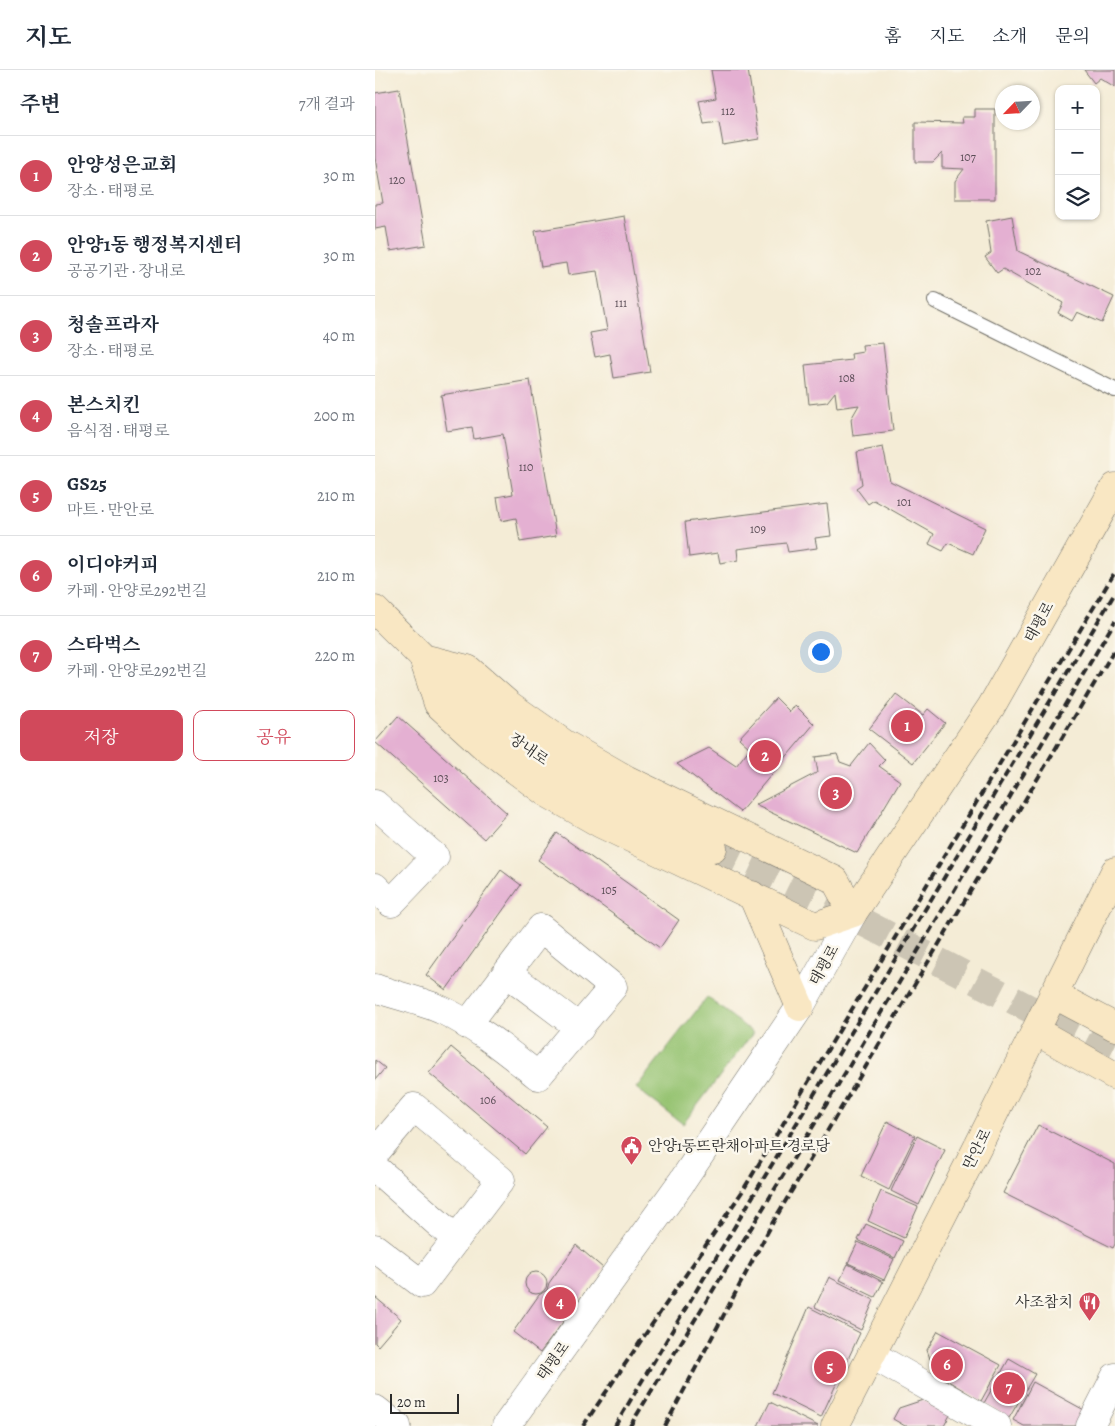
<!DOCTYPE html>
<html lang="ko">
<head>
<meta charset="utf-8">
<style>
  :root { --surface:#fff; --page:#f2f2f3; --text:#1f2937; --muted:#747a83; --line:#e0e1e3; --accent:#d1495b }
  body { margin:0; font-family:Alegreya,"Noto Serif KR",serif; background:var(--page); color:var(--text) }
  .controls { position:absolute; right:15px; top:15px; display:grid; overflow:hidden; border-radius:10px; box-shadow:0 1px 4px #0004 }
  .controls button { width:45px; height:45px; display:grid; place-items:center; padding:0; border:0; border-bottom:1px solid var(--line); background:var(--surface); color:var(--text); font:25px sans-serif }
  .compass { position:absolute; left:620px; top:15px; width:45px; height:45px; border-radius:50%; background:var(--surface); box-shadow:0 1px 4px #0004; rotate:245deg }
  .scale { position:absolute; left:15px; bottom:12px; width:69px; box-sizing:border-box; padding-left:5px; border:2px solid #2b2b2b; border-top:0; font-size:14px; line-height:18px; white-space:nowrap; color:#2b2b2b; -webkit-text-stroke:4px #fbf7ec; paint-order:stroke }
  .you { position:absolute; left:445px; top:581px; width:18px; height:18px; margin:-12px; border:4px solid #fff; border-radius:50%; background:#1a73e8; box-shadow:0 0 0 8px #1a73e833 }
  .badge { display:grid; place-items:center; width:32px; height:32px; border-radius:50%; background:var(--accent); color:#fff; font-size:16px; font-weight:700 }
  .pin { position:absolute; translate:-50% -50%; border:2px solid #fff; box-shadow:0 1px 5px #0006 }
  .list { margin:0; padding:0; list-style:none }
  h2 { display:flex; justify-content:space-between; align-items:center; height:65px; margin:0; padding:0 20px; font-size:21px }
  h2 small { font-size:16px; font-weight:400; color:var(--muted) }
  .list li { display:grid; grid-template-columns:32px 1fr auto; gap:15px; align-items:center; box-sizing:border-box; height:80px; padding:0 20px; border-top:1px solid var(--line) }
  .list b { display:block; font-size:19px; white-space:nowrap }
  .list p { margin:0; font-size:16px; white-space:nowrap; color:var(--muted) }
  .list em { font-size:16px; font-style:normal; color:var(--muted) }
  .actions { display:flex; gap:10px; padding:15px 20px }
  .actions a { flex:1; padding:11px 0; border:1px solid var(--accent); border-radius:10px; text-align:center; font-size:18px; color:var(--accent) }
  .actions .main { background:var(--accent); color:#fff }
  .icon { flex:none; width:28px; height:28px; fill:none; stroke:currentColor; stroke-width:2; stroke-linecap:round; stroke-linejoin:round }
  .map { position:relative; flex:none; width:740px; height:1356px; overflow:hidden }
  header { display:flex; align-items:center; gap:30px; box-sizing:border-box; height:70px; padding:0 25px; background:var(--surface); border-bottom:1px solid var(--line) }
  header strong { font-size:24px }
  nav { display:flex; gap:28px; margin-inline-start:auto; font-size:18px }
  main { display:flex }
  aside { flex:1; background:var(--surface) }
  .map>svg:first-child { display:block }
  .green { fill:#95c371; stroke:#60774e }
  .building { fill:#e4b0d2 }
  .lines { fill:none; stroke-linecap:round; stroke-linejoin:round }
  .secondary-tunnel { stroke:#ccc5b4; stroke-width:28; stroke-dasharray:28 14; stroke-linecap:butt }
  .lane-casing { stroke:#716f67; stroke-width:16 }
  .street-casing { stroke:#716f67; stroke-width:29 }
  .secondary-casing { stroke:#716f67; stroke-width:29 }
  .lane { stroke:#fff; stroke-width:14 }
  .street { stroke:#fff; stroke-width:28 }
  .secondary { stroke:#f9e7c3; stroke-width:28 }
  .rail { stroke:#2b2b2b; stroke-width:4; stroke-dasharray:8 4; stroke-linecap:butt }
  .labels { text-anchor:middle; stroke-width:5; stroke-linejoin:round; paint-order:stroke }
  .number-label { font-size:12px; fill:#594c55 }
  .street-label { font-size:15px; fill:#2b2b2b; stroke:#fbf7ec }
  .poi-label { font-size:15px; fill:#2b2b2b; stroke:#fbf7ec; text-anchor:start }
</style>
</head>
<body>
<header>
<strong>지도</strong>
<nav><a>홈</a><a>지도</a><a>소개</a><a>문의</a></nav>
</header>
<main>
<aside>
<h2>주변<small>7개 결과</small></h2>
<ul class="list">
<li><span class="badge">1</span><div><b>안양성은교회</b><p>장소 · 태평로</p></div><em>30 m</em></li>
<li><span class="badge">2</span><div><b>안양1동 행정복지센터</b><p>공공기관 · 장내로</p></div><em>30 m</em></li>
<li><span class="badge">3</span><div><b>청솔프라자</b><p>장소 · 태평로</p></div><em>40 m</em></li>
<li><span class="badge">4</span><div><b>본스치킨</b><p>음식점 · 태평로</p></div><em>200 m</em></li>
<li><span class="badge">5</span><div><b>GS25</b><p>마트 · 만안로</p></div><em>210 m</em></li>
<li><span class="badge">6</span><div><b>이디야커피</b><p>카페 · 안양로292번길</p></div><em>210 m</em></li>
<li><span class="badge">7</span><div><b>스타벅스</b><p>카페 · 안양로292번길</p></div><em>220 m</em></li>
</ul>
<div class="actions"><a class="main">저장</a><a>공유</a></div>
</aside>
<div class="map">
<svg width="740" height="1356" viewBox="0 0 740 1356">
  <rect width="100%" height="100%" fill="#fbf7ec"/>
  <filter id="ink" filterUnits="userSpaceOnUse"><feTurbulence type="fractalNoise" baseFrequency=".02" numOctaves="2"/><feDisplacementMap in="SourceGraphic" scale="10" xChannelSelector="R" yChannelSelector="G"/><feConvolveMatrix kernelMatrix="1 2 1 2 8 2 1 2 1" color-interpolation-filters="sRGB"/></filter>
  <filter id="wash" filterUnits="userSpaceOnUse"><feTurbulence type="fractalNoise" baseFrequency=".0096" numOctaves="4" result="noise"/><feDisplacementMap in="SourceGraphic" scale="20" xChannelSelector="R" yChannelSelector="G"/><feGaussianBlur stdDeviation="1.12" result="paint"/><feColorMatrix in="noise" values="0 0 0 0 0 0 0 0 0 0 0 0 0 0 0 0 0 1.4 0 .05"/><feComposite in="paint" operator="in"/></filter>
  <g filter="url(#wash)">
    <rect width="100%" height="100%" fill="#f4ecd6"/>
    <path class="green" d="M332 927 378 963 308 1054 261 1018Z"/>
    <g id="blocks">
      <path class="building" d="M336 0H373L384 69 348 75 344 52 329 54 324 31 341 28Z
        M709 0H740V17L725 8 719 13Z
        M24 19 51 175 15 181 11 157 0 159V134L8 133 0 88V23Z
        M600 39H620V129H580V111L589 99 567 98V83L558 92H540V52L588 53 587 47H600Z
        M249 146 275 302 239 308 235 284 220 287 215 263 232 260 222 201 193 205 191 193 166 197 160 161Z
        M637 146 643 181 739 227 727 253 702 242 697 251 683 243 688 233 628 199 622 203 610 187 616 183 611 151Z
        M508 273 518 361 478 366 476 349 484 335 462 338 460 322 452 332 434 334 430 295 477 290 476 284 488 282 487 275Z
        M155 310 181 466 145 472 141 448 126 451 122 427 138 424 128 364 99 369 97 357 72 361 66 325Z
        M508 377 515 411 610 458 598 484 573 473 568 481 554 474 559 464 499 430 493 434 481 418 487 414 482 382Z
        M452 434 456 466 440 468 442 478 413 482 411 473 362 479 363 490 345 493 343 483 314 487 310 452Z
        M521 624 548 645 553 639 570 653 538 693 494 659Z
        M401 628 415 642 420 635 439 654 365 742 302 694 334 678 361 696 375 678 364 668Z
        M23 646 132 743 109 769 0 672Z
        M494 673 510 690 504 696 525 711 482 783 380 735 443 702 440 687 462 684 465 692 476 696Z
        M182 763 304 850 285 878 163 790Z
        M126 800 146 815 71 920 51 905Z
        M76 977 172 1057 150 1084 54 1003Z
        M0 990 10 998 0 1010Z
        M512 1051 540 1066 514 1120 486 1106Z
        M663 1055 740 1094V1174L738 1178 628 1123Z
        M542 1066 570 1080 544 1135 516 1121Z
        M506 1121 543 1137 529 1168 493 1151Z
        M491 1154 528 1171 520 1188 483 1170Z
        M483 1172 519 1189 509 1210 473 1193Z
        M201 1175 228 1198 165 1283 138 1262 164 1225 172 1220 174 1213Z
        M473 1194 508 1212 500 1227 465 1210Z
        M150 1213a11 11 0 1 1 22 0a11 11 0 1 1-22 0Z
        M454 1207 499 1230 486 1260 440 1237Z
        M0 1227 26 1249 3 1276 0 1273Z
        M434 1237 485 1263 446 1347 397 1323Z
        M563 1261 626 1295 606 1331 560 1303 552 1280Z
        M634 1289 660 1304 634 1348 609 1333Z
        M658 1312 711 1341 703 1356H649L638 1350Z
        M548 1330 575 1345 569 1356H530L518 1349 524 1338Z
        M395 1332 443 1356H383Z"/>
    </g>
  </g>
  <g filter="url(#ink)">
    <use href="#blocks" fill-opacity="0" stroke="#716f67" stroke-width="1"/>
    <g class="lines">
      <path class="secondary-tunnel" d="M338 778 447 831 740 983"/>
      <defs>
        <path id="lane" d="M560 231 740 320"/>
        <path id="street" d="M0 734 60 787 16 833 0 817
          M132 903 205 958
          M0 918C22 926 48 931 69 941 104 958 134 983 163 1006L238 917 166 858 92 955
          M0 1083 39 1037 126 1110 47 1214 0 1178
          M0 1098 81 1169
          M497 1285 622 1356
          M0 1339 22 1356
          M131 1356 306 1113 425 937 478 843
          M715 1356 740 1307"/>
        <path id="secondary" d="M0 540C57 597 114 655 182 699 231 730 286 753 338 778
          M48 588 63 634 111 678 170 722 226 754 440 856 478 843
          M48 588 93 599 133 634 190 674 251 709 460 810 478 843
          M377 825 425 937
          M478 843 616 637 740 417
          M678 924 740 957
          M661 961 740 1006
          M460 1356 603 1076 740 801"/>
      </defs>
      <use href="#lane" class="lane-casing"/>
      <use href="#street" class="street-casing"/>
      <use href="#secondary" class="secondary-casing"/>
      <use href="#lane" class="lane"/>
      <use href="#street" class="street"/>
      <use href="#secondary" class="secondary"/>
      <path class="rail" d="M208 1356 367 1122 740 502
        M240 1356 740 523
        M255 1356 442 1050 740 551
        M290 1356 398 1152 740 579"/>
    </g>
  </g>
  <defs>
    <symbol id="civic-pin" viewBox="-11 -11 22 30"><path d="M0 17L-7.5 6A9.5 9.5 0 1 1 7.5 6Z" fill="#d1495b" stroke="#fbf7ec"/><path d="M-.6-6.5H3V-4.5H.6V-3L4-1V1h2V6H-6V1h2V-1L-.6-3ZM-1.2 2.5V6h2.4V2.5Z" fill="#fff"/></symbol>
    <symbol id="restaurant-pin" viewBox="-11 -11 22 30"><path d="M0 17L-7.5 6A9.5 9.5 0 1 1 7.5 6Z" fill="#d1495b" stroke="#fbf7ec"/><path d="M-5-6h1v4h1v-4h1v4h1v-4h1v5L-1.5 .5V6h-2V.5L-5-1ZM5-6V6H3V1.5H1.5Q1.5-4 5-6Z" fill="#fff"/></symbol>
  </defs>
  <g fill-rule="evenodd">
    <use href="#civic-pin" x="244" y="1064" width="25" height="34"/>
    <use href="#restaurant-pin" x="702" y="1220" width="25" height="34"/>
  </g>
  <g class="labels">
    <g class="number-label">
      <text x="353" y="45">112</text>
      <text x="593" y="91">107</text>
      <text x="22" y="114">120</text>
      <text x="658" y="205">102</text>
      <text x="246" y="237">111</text>
      <text x="472" y="312">108</text>
      <text x="151" y="401">110</text>
      <text x="529" y="436">101</text>
      <text x="383" y="463">109</text>
      <text x="66" y="712">103</text>
      <text x="234" y="824">105</text>
      <text x="113" y="1034">106</text>
    </g>
    <g class="street-label">
      <text transform="translate(664 552) rotate(-61)" y="5">태평로</text>
      <text transform="translate(154 679) rotate(35)" y="5">장내로</text>
      <text transform="translate(449 895) rotate(-61)" y="5">태평로</text>
      <text transform="translate(602 1079) rotate(-63)" y="5">만안로</text>
      <text transform="translate(178 1291) rotate(-54)" y="5">태평로</text>
    </g>
    <g class="poi-label">
      <text x="273" y="1081">안양1동뜨란채아파트 경로당</text>
      <text x="698" y="1237" text-anchor="end">사조참치</text>
    </g>
  </g>
</svg>
<div class="controls">
<button>+</button>
<button>−</button>
<button><svg class="icon" aria-label="layers" viewBox="0 0 24 24"><path d="M12 4l9 5-9 5-9-5zM3 14l9 5 9-5"/></svg></button>
</div>
<svg class="compass" viewBox="-18 -18 36 36"><path d="M0-13l5 13h-10z" fill="#e53935"/><path d="M0 13l5-13h-10z" fill="#747a83"/></svg>
<div class="scale">20 m</div>
<div class="you"></div>
<div class="pin badge" style="left:532px;top:656px">1</div>
<div class="pin badge" style="left:390px;top:686px">2</div>
<div class="pin badge" style="left:461px;top:723px">3</div>
<div class="pin badge" style="left:185px;top:1233px">4</div>
<div class="pin badge" style="left:455px;top:1297px">5</div>
<div class="pin badge" style="left:572px;top:1295px">6</div>
<div class="pin badge" style="left:634px;top:1318px">7</div>
</div>
</main>
</body>
</html>
